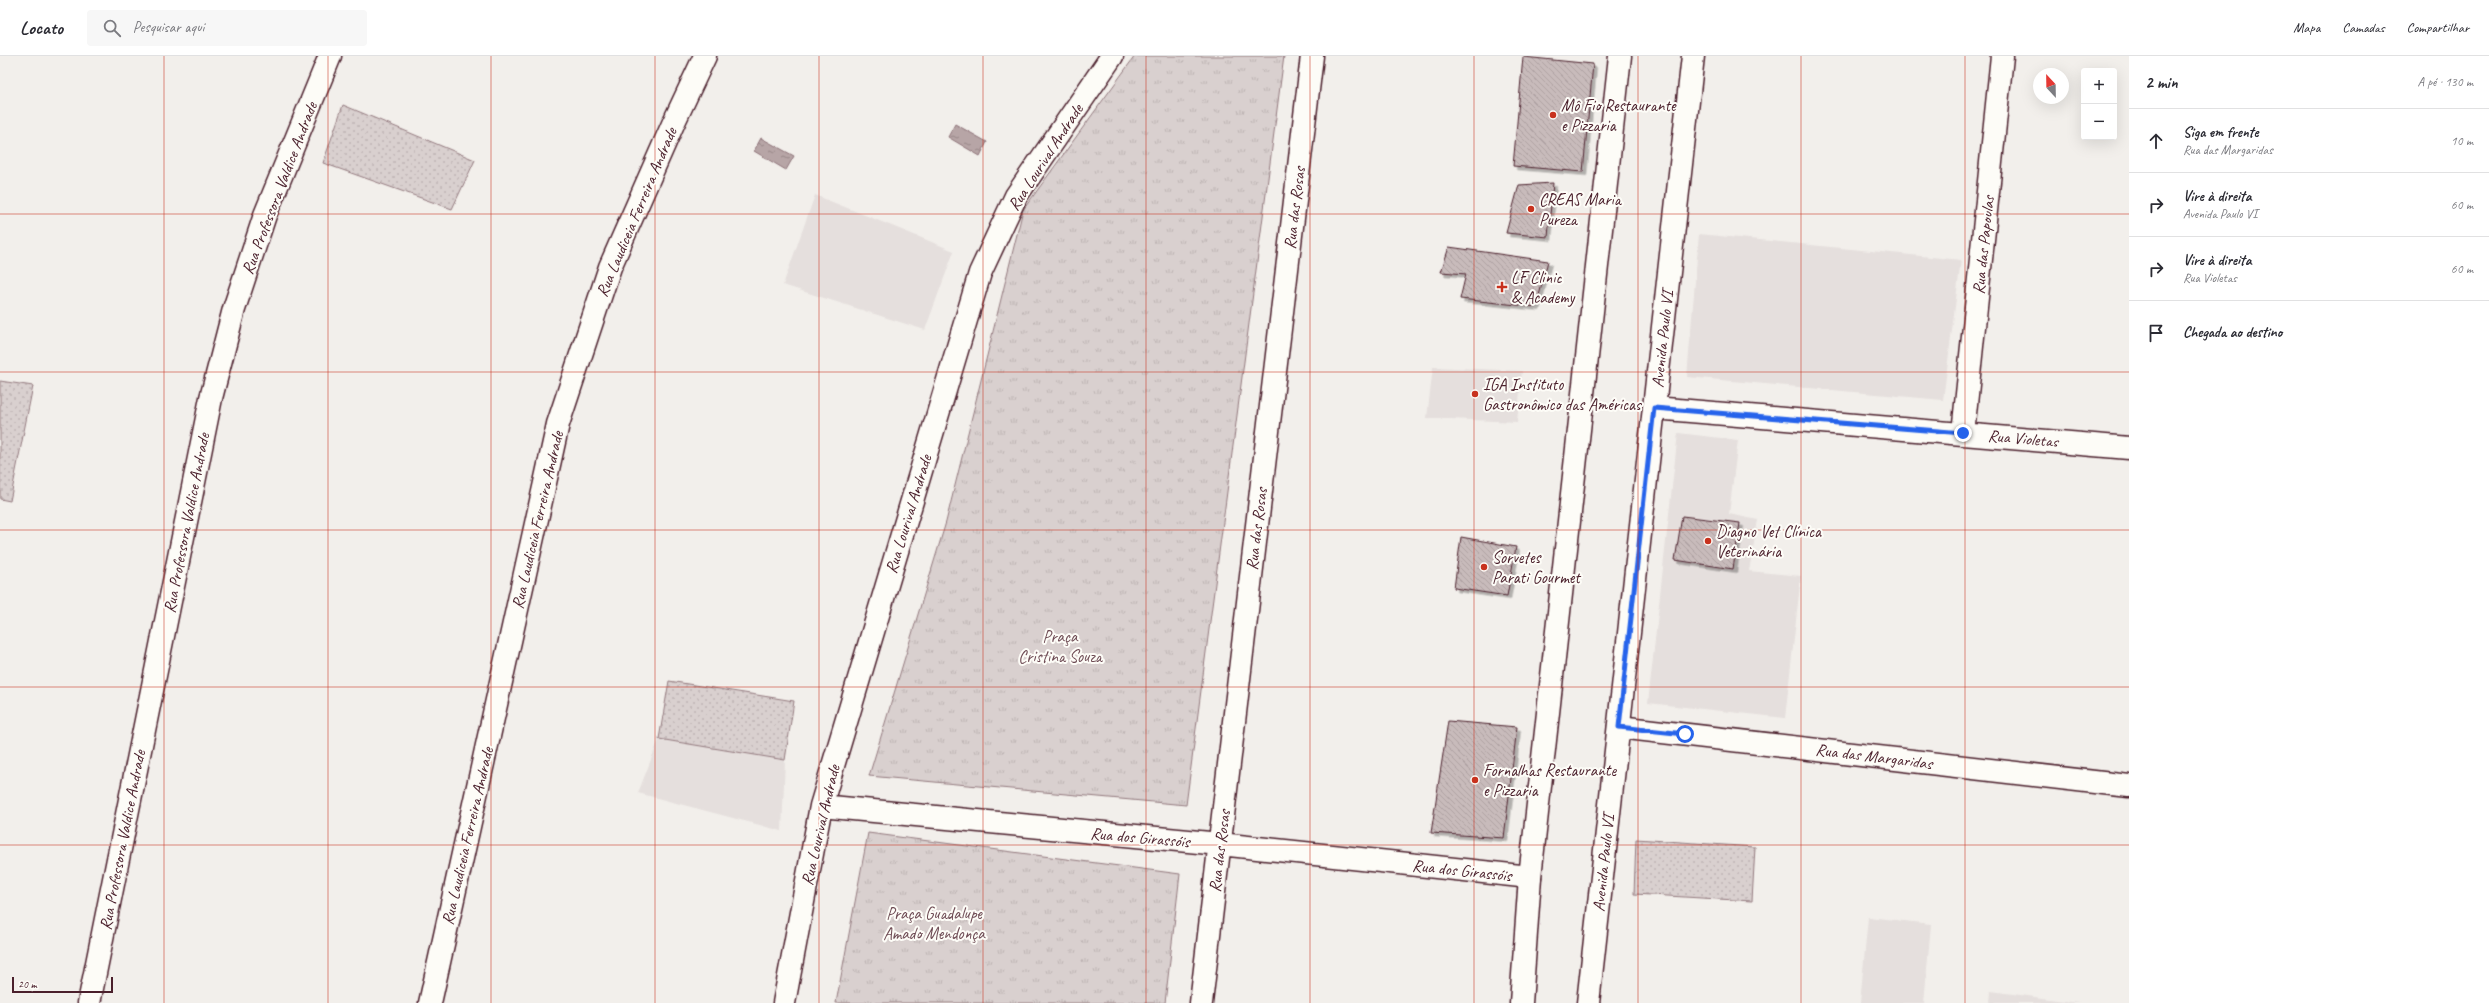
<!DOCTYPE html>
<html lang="pt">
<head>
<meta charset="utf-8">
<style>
  :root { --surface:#fff; --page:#f7f7f7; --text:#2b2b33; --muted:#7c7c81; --line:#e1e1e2 }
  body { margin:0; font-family:Caveat,sans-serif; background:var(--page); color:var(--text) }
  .controls { position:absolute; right:12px; top:12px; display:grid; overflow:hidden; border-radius:4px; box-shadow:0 4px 16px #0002 }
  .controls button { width:36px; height:36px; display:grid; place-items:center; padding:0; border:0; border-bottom:1px solid var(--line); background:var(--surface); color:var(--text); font:20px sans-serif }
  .compass { position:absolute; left:2033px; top:12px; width:36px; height:36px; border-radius:50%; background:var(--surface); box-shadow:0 4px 16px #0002; rotate:338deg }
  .scale { position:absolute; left:12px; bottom:10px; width:101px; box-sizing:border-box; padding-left:4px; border:2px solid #4a1f2b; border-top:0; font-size:11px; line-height:14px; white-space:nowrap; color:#4a1f2b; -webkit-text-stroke:3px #fdfcf7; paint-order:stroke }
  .stop { position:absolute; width:12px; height:12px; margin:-9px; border:3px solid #2563eb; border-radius:50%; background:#fff }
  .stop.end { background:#2563eb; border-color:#fff; box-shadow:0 1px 4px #0008 }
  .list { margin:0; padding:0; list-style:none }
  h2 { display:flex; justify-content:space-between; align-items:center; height:52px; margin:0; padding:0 16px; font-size:17px }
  h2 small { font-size:13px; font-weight:400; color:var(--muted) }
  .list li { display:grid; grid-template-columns:26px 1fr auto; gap:12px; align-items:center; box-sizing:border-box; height:64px; padding:0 16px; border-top:1px solid var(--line) }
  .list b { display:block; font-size:15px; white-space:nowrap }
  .list p { margin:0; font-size:13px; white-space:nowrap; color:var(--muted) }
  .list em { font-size:13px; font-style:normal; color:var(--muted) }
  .icon { flex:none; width:22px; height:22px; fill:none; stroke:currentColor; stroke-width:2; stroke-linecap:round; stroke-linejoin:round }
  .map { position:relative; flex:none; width:2129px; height:947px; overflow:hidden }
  header { display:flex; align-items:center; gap:24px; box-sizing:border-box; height:56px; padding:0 20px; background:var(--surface); border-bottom:1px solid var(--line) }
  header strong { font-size:19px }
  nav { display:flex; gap:22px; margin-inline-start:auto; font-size:14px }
  .search { width:280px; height:36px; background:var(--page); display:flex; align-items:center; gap:10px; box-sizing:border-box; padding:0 14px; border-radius:4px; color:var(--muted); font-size:15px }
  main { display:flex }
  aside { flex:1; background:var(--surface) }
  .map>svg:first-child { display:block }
  .built { fill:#e5dfdd }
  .grass { fill:url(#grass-dots); stroke:#92787d }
  .park { fill:url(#park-tufts); stroke:#92787d }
  .water { fill:url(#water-ripples); stroke:#8b6f75 }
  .building { fill:url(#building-back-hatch); stroke:#4a1f2b; filter:url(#shadow) }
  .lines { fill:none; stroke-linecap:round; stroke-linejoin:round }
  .street-casing { stroke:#4a1f2b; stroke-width:25 }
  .secondary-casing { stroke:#4a1f2b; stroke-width:25 }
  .street { stroke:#fdfcf7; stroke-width:22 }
  .secondary { stroke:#fdfcf7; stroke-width:22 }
  .route { stroke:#2563eb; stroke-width:5 }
  .grid { fill:none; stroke:#c8321e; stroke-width:1; stroke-opacity:0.55 }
  .poi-dot { fill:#c8321e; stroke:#fdfcf7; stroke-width:1.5 }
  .labels { text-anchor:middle; stroke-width:4; stroke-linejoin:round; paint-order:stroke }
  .poi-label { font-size:17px; fill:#4a1f2b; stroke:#fdfcf7; text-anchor:start }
  .street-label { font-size:17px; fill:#4a1f2b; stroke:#fdfcf7 }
  .park-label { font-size:17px; fill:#6e4b54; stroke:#fdfcf7 }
</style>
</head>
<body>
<header>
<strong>Locato</strong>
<div class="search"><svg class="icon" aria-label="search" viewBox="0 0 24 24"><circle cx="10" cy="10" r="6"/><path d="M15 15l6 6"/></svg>Pesquisar aqui</div>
<nav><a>Mapa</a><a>Camadas</a><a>Compartilhar</a></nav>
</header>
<main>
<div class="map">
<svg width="2129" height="947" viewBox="0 0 2129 947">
  <defs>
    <pattern id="grass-dots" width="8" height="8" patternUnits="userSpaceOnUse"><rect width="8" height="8" fill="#d9d0cf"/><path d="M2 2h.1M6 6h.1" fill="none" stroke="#bcb2b2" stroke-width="1.8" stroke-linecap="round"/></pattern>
    <pattern id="park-tufts" width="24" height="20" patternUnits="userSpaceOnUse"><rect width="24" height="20" fill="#d9d0cf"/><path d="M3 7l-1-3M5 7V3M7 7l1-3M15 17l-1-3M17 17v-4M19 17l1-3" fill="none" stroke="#bcb2b2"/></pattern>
    <pattern id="water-ripples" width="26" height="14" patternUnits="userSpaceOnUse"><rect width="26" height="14" fill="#b7a5a6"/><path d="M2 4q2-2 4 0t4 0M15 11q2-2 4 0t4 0" fill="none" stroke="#978687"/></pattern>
    <pattern id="building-back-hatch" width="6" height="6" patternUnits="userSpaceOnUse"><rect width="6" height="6" fill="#c8bbbb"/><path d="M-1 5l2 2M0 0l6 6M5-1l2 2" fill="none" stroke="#ada0a1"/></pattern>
    <filter id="shadow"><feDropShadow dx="3.5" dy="3.5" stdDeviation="0" flood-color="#0004"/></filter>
  </defs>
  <rect width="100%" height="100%" fill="#f2efeb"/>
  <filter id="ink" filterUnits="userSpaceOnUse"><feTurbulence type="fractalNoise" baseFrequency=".025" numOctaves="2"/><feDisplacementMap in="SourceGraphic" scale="8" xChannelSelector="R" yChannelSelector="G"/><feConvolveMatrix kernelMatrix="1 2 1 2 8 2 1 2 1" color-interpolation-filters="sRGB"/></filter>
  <g filter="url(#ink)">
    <path class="built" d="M815 139 954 195 925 274 783 229Z
      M1699 178 1961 204 1943 344 1687 321Z
      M1433 311 1522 315 1517 366 1427 362Z
      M1678 377 1738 384 1729 458 1758 464 1749 515 1801 520 1785 662 1648 647Z
      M659 683 785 704 782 775 638 737Z
      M1868 861 1931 868 1924 947H1860Z
      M1991 935 2079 947H1990Z"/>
    <path class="grass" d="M343 49 475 104 452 153 323 107Z
      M0 325 33 330 10 445 0 443Z
      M669 625 794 645 785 704 659 683Z
      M1636 783 1755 791 1752 845 1634 838Z"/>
    <path class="park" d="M1135 0H1284L1186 749 869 720 946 466 1023 154Z
      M868 777 1180 818 1165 947H836Z"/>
    <path class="water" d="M955 68 987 86 980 100 948 81Z
      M761 82 794 100 786 114 754 95Z"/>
    <path class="building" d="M1523 1 1593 8 1583 116 1513 110Z
      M1553 127 1548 181 1506 177 1519 129Z
      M1449 191 1548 205 1536 251 1460 243 1466 218 1441 216Z
      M1682 460 1740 467 1733 513 1675 504Z
      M1461 481 1516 491 1507 540 1454 532Z
      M1448 665 1517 671 1504 782 1431 777Z"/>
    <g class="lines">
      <defs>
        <path id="street" d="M1654 352 2129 392
          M1963 377 2002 0
          M1619 671 2129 730
          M821 750 1220 788 1530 821
          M89 947 211 342 234 253 265 159 330 0
          M430 947 558 368 610 211 673 68 705 0
          M784 947 821 750 980 217 1016 140 1112 0
          M1201 947 1312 0"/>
        <path id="secondary" d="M1521 947 1530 821 1620 0
          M1588 947 1693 0"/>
      </defs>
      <use href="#street" class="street-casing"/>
      <use href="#secondary" class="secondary-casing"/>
      <use href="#street" class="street"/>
      <use href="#secondary" class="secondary"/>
    </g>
  </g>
  <g class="lines" filter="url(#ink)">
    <path class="route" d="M1685 678 1619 671 1654 352 1963 377"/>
  </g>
  <path class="grid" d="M164 0V947M328 0V947M491 0V947M655 0V947M819 0V947M983 0V947M1146 0V947M1310 0V947M1474 0V947M1638 0V947M1801 0V947M1965 0V947M0 158H2129M0 316H2129M0 474H2129M0 631H2129M0 789H2129"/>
  <g class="poi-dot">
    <circle cx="1553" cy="59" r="4"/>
    <circle cx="1531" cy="153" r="4"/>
    <path d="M1500 225h4v4h4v4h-4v4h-4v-4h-4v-4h4z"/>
    <circle cx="1475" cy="338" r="4"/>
    <circle cx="1708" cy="485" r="4"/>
    <circle cx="1484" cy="511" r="4"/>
    <circle cx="1475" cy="724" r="4"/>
  </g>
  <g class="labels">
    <g class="poi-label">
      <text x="1561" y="55">Mô Fio Restaurante<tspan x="1561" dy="20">e Pizzaria</tspan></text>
      <text x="1539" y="149">CREAS Maria<tspan x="1539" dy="20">Pureza</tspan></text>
      <text x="1511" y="227">LF Clinic<tspan x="1511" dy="20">&amp; Academy</tspan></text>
      <text x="1483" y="334">IGA Instituto<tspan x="1483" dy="20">Gastronômico das Américas</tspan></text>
      <text x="1716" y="481">Diagno Vet Clínica<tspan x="1716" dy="20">Veterinária</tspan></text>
      <text x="1492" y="507">Sorvetes<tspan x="1492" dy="20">Parati Gourmet</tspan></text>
      <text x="1483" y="720">Fornalhas Restaurante<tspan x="1483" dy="20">e Pizzaria</tspan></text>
    </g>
    <g class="street-label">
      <text transform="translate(1045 101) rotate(-57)" y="6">Rua Lourival Andrade</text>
      <text transform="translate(279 132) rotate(-69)" y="6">Rua Professora Valdice Andrade</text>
      <text transform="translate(1294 152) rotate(-83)" y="6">Rua das Rosas</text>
      <text transform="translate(636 156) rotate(-67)" y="6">Rua Laudiceia Ferreira Andrade</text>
      <text transform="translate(1983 189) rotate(-84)" y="6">Rua das Papoulas</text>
      <text transform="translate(1662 283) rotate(-84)" y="6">Avenida Paulo VI</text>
      <text transform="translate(2023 382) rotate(5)" y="6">Rua Violetas</text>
      <text transform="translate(908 458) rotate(-73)" y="6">Rua Lourival Andrade</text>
      <text transform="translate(537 464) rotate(-77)" y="6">Rua Laudiceia Ferreira Andrade</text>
      <text transform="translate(186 467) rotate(-79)" y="6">Rua Professora Valdice Andrade</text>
      <text transform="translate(1256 473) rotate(-83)" y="6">Rua das Rosas</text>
      <text transform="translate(1874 700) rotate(7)" y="6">Rua das Margaridas</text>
      <text transform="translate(820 769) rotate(-77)" y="6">Rua Lourival Andrade</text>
      <text transform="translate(467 780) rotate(-77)" y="6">Rua Laudiceia Ferreira Andrade</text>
      <text transform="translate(1140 781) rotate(5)" y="6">Rua dos Girassóis</text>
      <text transform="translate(122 784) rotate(-79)" y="6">Rua Professora Valdice Andrade</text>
      <text transform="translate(1219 795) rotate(-83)" y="6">Rua das Rosas</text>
      <text transform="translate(1603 807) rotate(-84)" y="6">Avenida Paulo VI</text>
      <text transform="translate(1462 814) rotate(6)" y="6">Rua dos Girassóis</text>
    </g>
    <g class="park-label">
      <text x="1060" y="586">Praça<tspan x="1060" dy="20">Cristina Souza</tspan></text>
      <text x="934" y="863">Praça Guadalupe<tspan x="934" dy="20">Amado Mendonça</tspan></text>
    </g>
  </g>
</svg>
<div class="controls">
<button>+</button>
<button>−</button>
</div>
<svg class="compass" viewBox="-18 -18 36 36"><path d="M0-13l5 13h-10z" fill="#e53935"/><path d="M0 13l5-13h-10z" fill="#7c7c81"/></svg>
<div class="scale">20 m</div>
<div class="stop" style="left:1685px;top:678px"></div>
<div class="stop end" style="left:1963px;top:377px"></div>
</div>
<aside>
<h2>2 min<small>A pé · 130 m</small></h2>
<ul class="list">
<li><svg class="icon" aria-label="ahead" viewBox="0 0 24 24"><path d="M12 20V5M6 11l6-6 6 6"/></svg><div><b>Siga em frente</b><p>Rua das Margaridas</p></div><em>10 m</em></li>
<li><svg class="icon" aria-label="right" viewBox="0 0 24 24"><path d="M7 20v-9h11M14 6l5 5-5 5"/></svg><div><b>Vire à direita</b><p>Avenida Paulo VI</p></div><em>60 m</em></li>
<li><svg class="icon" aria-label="right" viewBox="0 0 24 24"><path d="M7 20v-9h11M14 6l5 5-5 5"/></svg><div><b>Vire à direita</b><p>Rua Violetas</p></div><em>60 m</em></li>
<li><svg class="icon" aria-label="arrive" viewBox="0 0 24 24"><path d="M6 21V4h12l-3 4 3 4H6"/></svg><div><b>Chegada ao destino</b></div></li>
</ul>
</aside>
</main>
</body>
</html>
